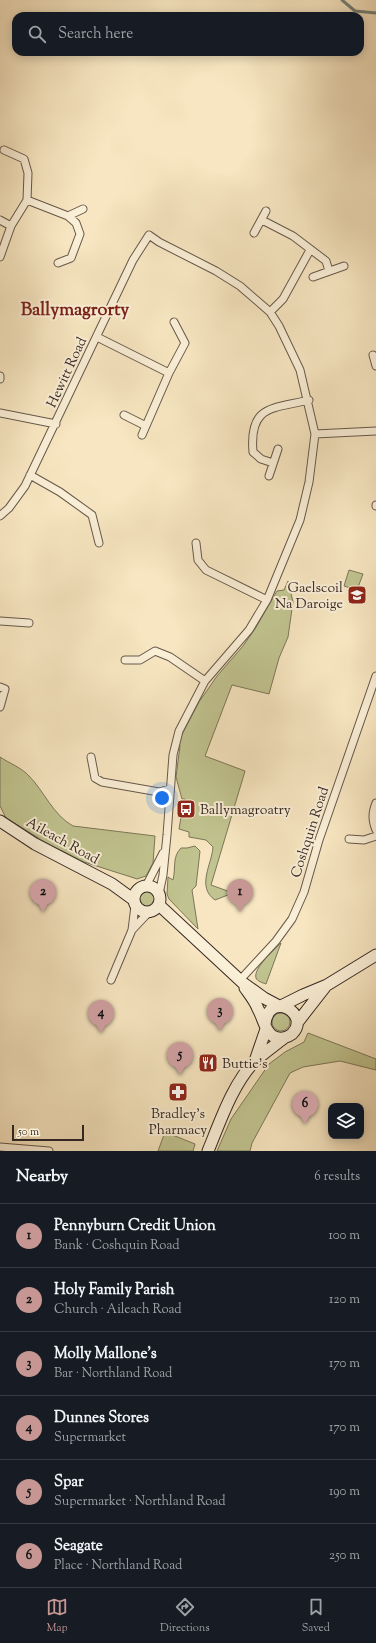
<!DOCTYPE html>
<html lang="en">
<head>
<meta charset="utf-8">
<style>
  :root { --surface:#171b24; --page:#20242c; --text:#f1f3f6; --muted:#9ea1a6; --line:#363941; --accent:#c59692 }
  body { margin:0; font-family:"Sorts Mill Goudy",serif; background:var(--page); color:var(--text) }
  .controls { position:absolute; right:12px; bottom:12px; display:grid; overflow:hidden; border-radius:8px; box-shadow:0 2px 10px #0003 }
  .controls button { width:36px; height:36px; display:grid; place-items:center; padding:0; border:0; border-bottom:1px solid var(--line); background:var(--surface); color:var(--text); font:20px sans-serif }
  .scale { position:absolute; left:12px; bottom:10px; width:72px; box-sizing:border-box; padding-left:4px; border:2px solid #352823; border-top:0; font-size:11px; line-height:14px; white-space:nowrap; color:#352823; -webkit-text-stroke:3px #faefd7; paint-order:stroke }
  .you { position:absolute; left:162px; top:798px; width:14px; height:14px; margin:-10px; border:3px solid #fff; border-radius:50%; background:#1a73e8; box-shadow:0 0 0 6px #1a73e833 }
  .badge { display:grid; place-items:center; width:26px; height:26px; border-radius:50%; background:var(--accent); color:#111; font-size:13px; font-weight:700 }
  .pin { position:absolute; translate:-50% -33px; filter:drop-shadow(0 1px 2px #0008) }
  .pin::after { content:''; position:absolute; top:21px; width:14px; height:12px; background:inherit; clip-path:polygon(0 0,100% 0,50% 100%) }
  .list { margin:0; padding:0; list-style:none }
  h2 { display:flex; justify-content:space-between; align-items:center; height:52px; margin:0; padding:0 16px; font-size:17px }
  h2 small { font-size:13px; font-weight:400; color:var(--muted) }
  .list li { display:grid; grid-template-columns:26px 1fr auto; gap:12px; align-items:center; box-sizing:border-box; height:64px; padding:0 16px; border-top:1px solid var(--line) }
  .list b { display:block; font-size:15px; white-space:nowrap }
  .list p { margin:0; font-size:13px; white-space:nowrap; color:var(--muted) }
  .list em { font-size:13px; font-style:normal; color:var(--muted) }
  .icon { flex:none; width:22px; height:22px; fill:none; stroke:currentColor; stroke-width:2; stroke-linecap:round; stroke-linejoin:round }
  .map { position:relative; flex:none; width:376px; height:1151px; overflow:hidden }
  .search { position:absolute; background:var(--surface); box-shadow:0 2px 10px #0003; left:12px; right:12px; top:12px; height:44px; display:flex; align-items:center; gap:10px; box-sizing:border-box; padding:0 14px; border-radius:12px; color:var(--muted); font-size:15px }
  .sheet { height:436px; background:var(--surface) }
  nav { display:flex; justify-content:space-around; align-items:center; box-sizing:border-box; height:56px; border-top:1px solid var(--line); background:var(--surface); font-size:11px; color:var(--muted) }
  nav a { display:grid; justify-items:center; gap:2px }
  nav .on { color:var(--accent) }
  .map>svg:first-child { display:block }
  .green { fill:#c1c490; stroke:#7b765a }
  .lines { fill:none; stroke-linecap:round; stroke-linejoin:round }
  .stream { stroke:#738379; stroke-width:3 }
  .street-casing { stroke:#66584a; stroke-width:9 }
  .secondary-casing { stroke:#352823; stroke-width:13 }
  .street { stroke:#faefd7; stroke-width:7 }
  .secondary { stroke:#faefd7; stroke-width:11 }
  .labels { text-anchor:middle; stroke-width:4; stroke-linejoin:round; paint-order:stroke }
  .street-label { font-size:14px; fill:#352823; stroke:#faefd7 }
  .poi-label { font-size:14px; fill:#352823; stroke:#faefd7; text-anchor:start }
  .district-label { font-size:18px; font-weight:bold; fill:#7a1f14; stroke:#faefd7 }
</style>
</head>
<body>
<div class="map">
<svg width="376" height="1151" viewBox="0 0 376 1151">
  <rect width="100%" height="100%" fill="#f7e6c1"/>
  <filter id="stains"><feTurbulence type="fractalNoise" baseFrequency=".005" numOctaves="4"/><feColorMatrix values="0 0 0 0 .2 0 0 0 0 .09 0 0 0 0 .02 0 0 0 .5 -.17"/></filter>
  <radialGradient id="worn" r=".72"><stop offset=".6" stop-color="#630" stop-opacity="0"/><stop offset="1" stop-color="#630" stop-opacity=".3"/></radialGradient>
  <path class="green" d="M349 570 363 574 357 590 344 586Z
    M288 581 293 602 288 637 279 658 269 694 232 685 205 756 245 771 211 885 233 893 215 900C196 887 212 864 213 847L206 840 189 837V832L179 829 181 817 189 812 185 799H182L176 777 180 746 178 742 199 702 217 676 243 646 255 629 277 591 284 590Z
    M0 757C9 763 22 768 29 776 44 791 53 815 73 826L155 836 153 863 146 876 137 879 131 877 84 862 45 842 6 818 0 806Z
    M195 846 200 851 196 886 192 890 198 929 169 899 167 894 168 877 173 880C176 868 172 857 181 848H187Z
    M138 900a9 9 0 1 1 18 0a9 9 0 1 1-18 0Z
    M281 943 266 984C263 983 257 981 256 978 253 968 275 949 281 943Z
    M272 1022a9 9 0 1 1 18 0a9 9 0 1 1-18 0Z
    M308 1033 376 1059V1070L340 1061 303 1067 290 1073 252 1143 250 1151H217L231 1119 269 1064 285 1052 304 1042Z
    M165 1132 195 1144 193 1151H158Z"/>
  <g class="lines">
    <path class="stream" d="M342 0 355 11 376 13"/>
    <defs>
      <path id="street" d="M27 200 68 216 76 223 80 234 71 258 58 263
        M68 216 83 209
        M0 220 11 226
        M262 220 293 236 326 261 329 271
        M254 233 266 211
        M0 257 11 226 27 200 28 173 24 159 4 150
        M313 277 344 266
        M270 312 283 299 310 250
        M97 337 169 373 142 435
        M373 355 376 366
        M169 373 185 343 174 322
        M0 376V379
        M0 413 56 424
        M124 415 146 426
        M315 434 376 431
        M273 463 261 459 253 452C249 405 272 409 309 400
        M30 475 60 492 92 515 99 543
        M269 476 278 449
        M376 506V505
        M0 516 9 508 25 486 133 260 149 235 159 242 216 271 240 286 270 312 279 326 300 370 315 434 309 482 300 520 267 600 249 630 205 681 179 731 173 755 167 835 163 875 159 894
        M196 543 198 560 206 570 267 600
        M0 621 29 623
        M125 660H140L155 651 170 657 205 681
        M0 687 5 689 0 707
        M91 757 95 778 102 782 159 792 170 789
        M376 803C372 813 372 820 376 830
        M349 839 364 840 376 836
        M146 886 163 853
        M132 930 149 912
        M111 980 132 930 135 906
        M240 980 276 941 292 919 304 892 319 840 376 676
        M0 1147 49 1151"/>
      <path id="secondary" d="M0 821 35 844 112 884 134 900
        M134 899a13 13 0 1 1 26 0a13 13 0 1 1-26 0Z
        M159 905 243 983 264 998 279 1006
        M245 988C250 995 255 1001 258 1009 262 1016 264 1025 268 1031 270 1034 272 1036 275 1037 280 1039 287 1038 292 1034 312 1014 269 989 265 1024
        M281 1006 303 995 327 985 376 955
        M297 1023 325 987
        M255 1061 266 1029
        M208 1151C220 1122 233 1083 255 1061 264 1053 274 1046 284 1038"/>
    </defs>
    <use href="#street" class="street-casing"/>
    <use href="#secondary" class="secondary-casing"/>
    <use href="#street" class="street"/>
    <use href="#secondary" class="secondary"/>
  </g>
  <defs>
    <symbol id="school-square" viewBox="-11 -11 22 22"><rect x="-9" y="-9" width="18" height="18" rx="4" fill="#8f2418" stroke="#faefd7"/><path d="M0-5L7-2L0 1L-7-2ZM-4 1L0 2.5L4 1V4Q0 6-4 4Z" fill="#fff"/></symbol>
    <symbol id="bus-square" viewBox="-11 -11 22 22"><rect x="-9" y="-9" width="18" height="18" rx="4" fill="#8f2418" stroke="#faefd7"/><path d="M-5-6H5V4H4V6H2V4H-2V6H-4V4H-5ZM-3.5-4V0h7V-4ZM-3.5 1.2v1.5H-2V1.2ZM2 1.2v1.5H3.5V1.2Z" fill="#fff"/></symbol>
    <symbol id="restaurant-square" viewBox="-11 -11 22 22"><rect x="-9" y="-9" width="18" height="18" rx="4" fill="#8f2418" stroke="#faefd7"/><path d="M-5-6h1v4h1v-4h1v4h1v-4h1v5L-1.5 .5V6h-2V.5L-5-1ZM5-6V6H3V1.5H1.5Q1.5-4 5-6Z" fill="#fff"/></symbol>
    <symbol id="pharmacy-square" viewBox="-11 -11 22 22"><rect x="-9" y="-9" width="18" height="18" rx="4" fill="#8f2418" stroke="#faefd7"/><path d="M-2-6h4v4h4v4h-4v4h-4v-4h-4v-4h4Z" fill="#fff"/></symbol>
  </defs>
  <g fill-rule="evenodd">
    <use href="#school-square" x="346" y="584" width="22" height="22"/>
    <use href="#bus-square" x="175" y="798" width="22" height="22"/>
    <use href="#restaurant-square" x="197" y="1052" width="22" height="22"/>
    <use href="#pharmacy-square" x="167" y="1081" width="22" height="22"/>
  </g>
  <g class="labels">
    <g class="street-label">
      <text transform="translate(66 372) rotate(-65)" y="5">Hewitt Road</text>
      <text transform="translate(309 832) rotate(-72)" y="5">Coshquin Road</text>
      <text transform="translate(63 840) rotate(29)" y="5">Aileach Road</text>
    </g>
    <g class="poi-label">
      <text x="343" y="592" text-anchor="end">Gaelscoil<tspan x="343" dy="16">Na Daroige</tspan></text>
      <text x="200" y="814">Ballymagroatry</text>
      <text x="222" y="1068">Buttie's</text>
      <text x="178" y="1118" text-anchor="middle">Bradley's<tspan x="178" dy="16">Pharmacy</tspan></text>
    </g>
    <g class="district-label">
      <text x="75" y="315">Ballymagrorty</text>
    </g>
  </g>
  <rect width="100%" height="100%" filter="url(#stains)"/>
  <rect width="100%" height="100%" fill="url(#worn)"/>
</svg>
<div class="controls">
<button><svg class="icon" aria-label="layers" viewBox="0 0 24 24"><path d="M12 4l9 5-9 5-9-5zM3 14l9 5 9-5"/></svg></button>
</div>
<div class="scale">50 m</div>
<div class="you"></div>
<div class="pin badge" style="left:240px;top:912px">1</div>
<div class="pin badge" style="left:43px;top:912px">2</div>
<div class="pin badge" style="left:220px;top:1031px">3</div>
<div class="pin badge" style="left:101px;top:1033px">4</div>
<div class="pin badge" style="left:180px;top:1075px">5</div>
<div class="pin badge" style="left:305px;top:1124px">6</div>
<div class="search"><svg class="icon" aria-label="search" viewBox="0 0 24 24"><circle cx="10" cy="10" r="6"/><path d="M15 15l6 6"/></svg>Search here</div>
</div>
<section class="sheet">
<h2>Nearby<small>6 results</small></h2>
<ul class="list">
<li><span class="badge">1</span><div><b>Pennyburn Credit Union</b><p>Bank · Coshquin Road</p></div><em>100 m</em></li>
<li><span class="badge">2</span><div><b>Holy Family Parish</b><p>Church · Aileach Road</p></div><em>120 m</em></li>
<li><span class="badge">3</span><div><b>Molly Mallone's</b><p>Bar · Northland Road</p></div><em>170 m</em></li>
<li><span class="badge">4</span><div><b>Dunnes Stores</b><p>Supermarket</p></div><em>170 m</em></li>
<li><span class="badge">5</span><div><b>Spar</b><p>Supermarket · Northland Road</p></div><em>190 m</em></li>
<li><span class="badge">6</span><div><b>Seagate</b><p>Place · Northland Road</p></div><em>250 m</em></li>
</ul>
</section>
<nav>
<a class="on"><svg class="icon" aria-label="map" viewBox="0 0 24 24"><path d="M3 6l6-2 6 2 6-2v14l-6 2-6-2-6 2zM9 4v14M15 6v14"/></svg>Map</a>
<a><svg class="icon" aria-label="directions" viewBox="0 0 24 24"><path d="M12 3l9 9-9 9-9-9zM9 14v-3h6M13 9l2 2-2 2"/></svg>Directions</a>
<a><svg class="icon" aria-label="saved" viewBox="0 0 24 24"><path d="M7 4h10v16l-5-4-5 4z"/></svg>Saved</a>
</nav>
</body>
</html>
